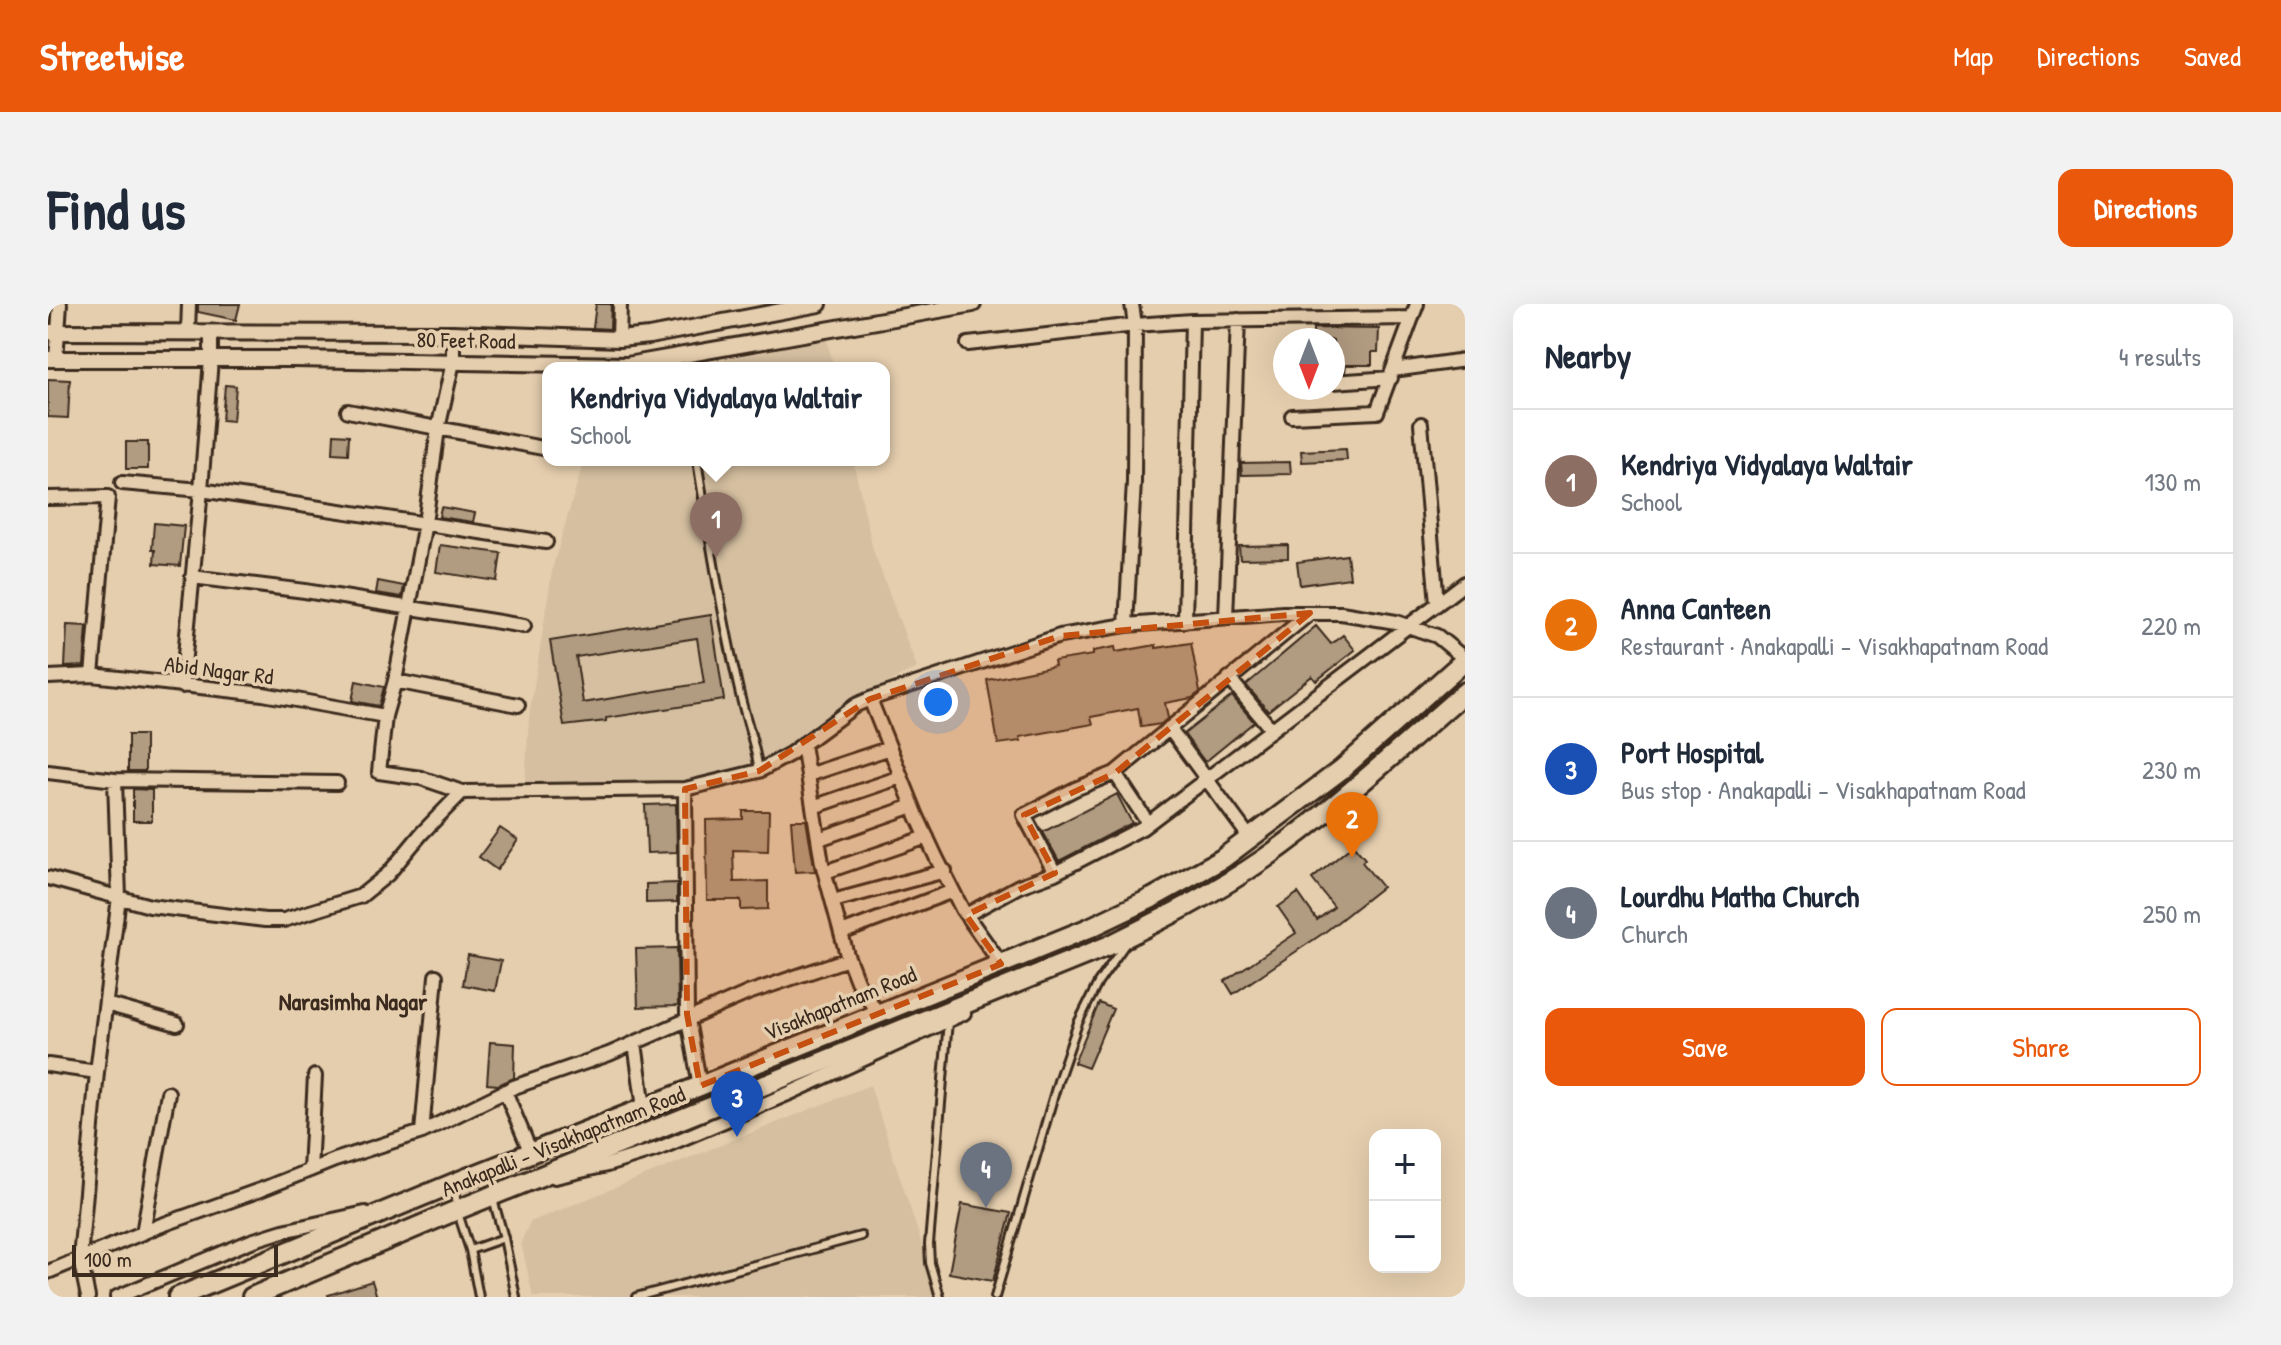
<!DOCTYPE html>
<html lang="en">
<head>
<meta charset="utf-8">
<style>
  :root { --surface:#fff; --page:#f2f2f3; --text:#1f2937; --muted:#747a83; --line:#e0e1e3; --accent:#ea580c }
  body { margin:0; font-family:"Patrick Hand",sans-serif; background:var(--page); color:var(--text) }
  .controls { position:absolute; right:24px; bottom:24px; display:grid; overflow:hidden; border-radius:16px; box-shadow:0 8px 32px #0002 }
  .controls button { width:72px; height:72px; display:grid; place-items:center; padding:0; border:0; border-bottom:2px solid var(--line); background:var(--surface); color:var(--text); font:40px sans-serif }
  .compass { position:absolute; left:1225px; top:24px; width:72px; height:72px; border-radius:50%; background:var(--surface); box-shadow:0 8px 32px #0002; rotate:180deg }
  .scale { position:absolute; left:24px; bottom:20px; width:206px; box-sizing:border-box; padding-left:8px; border:4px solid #3b2a1e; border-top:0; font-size:22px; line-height:28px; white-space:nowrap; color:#3b2a1e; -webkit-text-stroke:6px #e5ceae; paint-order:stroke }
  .you { position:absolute; left:890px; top:398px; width:28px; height:28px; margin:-20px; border:6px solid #fff; border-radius:50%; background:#1a73e8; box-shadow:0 0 0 12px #1a73e833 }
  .badge { display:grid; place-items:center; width:52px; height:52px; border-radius:50%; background:var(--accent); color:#fff; font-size:26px; font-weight:700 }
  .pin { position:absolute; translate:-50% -66px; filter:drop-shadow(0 2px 4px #0008) }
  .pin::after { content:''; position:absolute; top:42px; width:28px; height:24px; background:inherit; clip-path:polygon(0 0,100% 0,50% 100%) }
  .popup { position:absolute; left:494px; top:58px; width:348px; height:104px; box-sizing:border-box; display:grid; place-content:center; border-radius:16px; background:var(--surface); filter:drop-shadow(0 2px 6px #0005); font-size:26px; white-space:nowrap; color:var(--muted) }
  .popup b { font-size:30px; color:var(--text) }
  .popup::after { content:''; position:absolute; left:50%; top:100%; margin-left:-16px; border:16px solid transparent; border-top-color:var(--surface) }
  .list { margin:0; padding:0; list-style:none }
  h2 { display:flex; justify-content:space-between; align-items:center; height:104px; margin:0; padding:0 32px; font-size:34px }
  h2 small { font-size:26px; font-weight:400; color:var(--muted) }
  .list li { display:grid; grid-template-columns:52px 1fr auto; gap:24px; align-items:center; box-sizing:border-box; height:144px; padding:0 32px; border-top:2px solid var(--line) }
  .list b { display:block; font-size:30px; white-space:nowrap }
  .list p { margin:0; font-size:26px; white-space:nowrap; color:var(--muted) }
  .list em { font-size:26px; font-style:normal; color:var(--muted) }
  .actions { display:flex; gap:16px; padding:24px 32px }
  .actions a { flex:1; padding:18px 0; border:2px solid var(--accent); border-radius:16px; text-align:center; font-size:28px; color:var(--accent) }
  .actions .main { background:var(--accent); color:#fff }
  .map { position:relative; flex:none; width:1417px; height:993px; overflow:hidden; border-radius:16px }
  header { display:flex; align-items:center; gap:48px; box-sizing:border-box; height:112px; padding:0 40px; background:var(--accent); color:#fff }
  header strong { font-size:38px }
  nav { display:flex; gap:44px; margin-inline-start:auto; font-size:28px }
  .intro { display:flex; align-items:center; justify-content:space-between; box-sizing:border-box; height:192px; padding:0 48px }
  h1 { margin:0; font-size:56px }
  .button { padding:20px 36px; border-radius:16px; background:var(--accent); color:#fff; font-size:28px; font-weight:700 }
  main { display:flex; gap:48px; padding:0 48px }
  aside { flex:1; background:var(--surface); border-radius:16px; box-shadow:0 8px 32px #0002 }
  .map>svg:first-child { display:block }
  .built { fill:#d5bfa0 }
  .building { fill:#b19b81; stroke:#3b2a1e; stroke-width:2; fill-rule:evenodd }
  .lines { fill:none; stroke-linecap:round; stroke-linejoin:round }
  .service-casing { stroke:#3b2a1e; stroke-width:12 }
  .minor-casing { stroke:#3b2a1e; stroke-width:18 }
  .tertiary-casing { stroke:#3b2a1e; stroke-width:20 }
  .primary-casing { stroke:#3b2a1e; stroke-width:24 }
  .service { stroke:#e5ceae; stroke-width:6 }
  .minor { stroke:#e5ceae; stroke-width:12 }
  .tertiary { stroke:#e5ceae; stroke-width:14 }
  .primary { stroke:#e5ceae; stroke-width:18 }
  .marked { fill:#c55010; fill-opacity:0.2; stroke:#c55010; stroke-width:6; stroke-dasharray:16 10; stroke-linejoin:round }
  .labels { text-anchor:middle; stroke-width:7; stroke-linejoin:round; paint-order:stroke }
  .street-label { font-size:22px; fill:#3b2a1e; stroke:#e5ceae }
  .neighbourhood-label { font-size:24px; font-weight:bold; fill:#3b2a1e; stroke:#e5ceae }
</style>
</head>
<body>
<header>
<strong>Streetwise</strong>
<nav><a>Map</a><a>Directions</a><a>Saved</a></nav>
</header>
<div class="intro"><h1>Find us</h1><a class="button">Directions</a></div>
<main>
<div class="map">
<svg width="1417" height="993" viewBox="0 0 1417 993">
  <rect width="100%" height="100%" fill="#e5ceae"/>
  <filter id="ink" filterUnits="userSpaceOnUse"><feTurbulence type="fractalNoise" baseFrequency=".0125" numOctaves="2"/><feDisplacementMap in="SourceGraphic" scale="16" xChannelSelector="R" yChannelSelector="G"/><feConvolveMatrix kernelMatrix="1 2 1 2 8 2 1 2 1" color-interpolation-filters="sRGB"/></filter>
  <g filter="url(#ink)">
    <path class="built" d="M779 36 786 64H650L652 60Z
      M536 156H805L825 246 869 364 798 400 719 456 640 477 477 480 481 413 505 262Z
      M822 781 891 993H485L473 938 482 918Z"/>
    <path class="building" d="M150 0H192L188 16 150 8Z
      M548 0H563L562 25 545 24Z
      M1265 24 1331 25 1330 48H1324V61H1298L1297 68H1285V36H1265Z
      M0 75 22 76 20 114 0 113Z
      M177 81 188 82 185 117 174 116Z
      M286 130 301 131 300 150 285 149Z
      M78 138H100V165H78Z
      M1298 145 1299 156 1254 158 1253 147Z
      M1242 158 1243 170 1194 171 1193 159Z
      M393 203 427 209 425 218 391 213Z
      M106 219 136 222 132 262 106 260 107 246H104Z
      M392 241 453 249 449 277 388 268Z
      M1240 241V254L1192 255 1191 242Z
      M1299 251 1302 274 1252 281 1249 258Z
      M330 277 356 282 354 293 328 289Z
      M663 311 676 396 558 414V417L516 422 502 337ZM649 334 656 379 535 399 528 353Z
      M19 321 39 322 36 362 17 363Z
      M1268 322 1283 340 1295 331 1307 346 1268 377 1264 372 1220 407 1198 381Z
      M1143 339 1152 388 1144 394 1117 399 1120 414 1113 420 1093 423 1090 404 1043 413 1045 420 972 433 973 437 950 440 939 376 1007 362 1006 357 1045 351V347L1067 343 1068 348 1108 341V344Z
      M308 377 336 383 331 402 304 397Z
      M1184 392 1206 418 1157 458 1136 430Z
      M80 431H97V467H80Z
      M85 485 104 486V517H85Z
      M1069 490 1084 519 1011 557 995 528Z
      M628 500 629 548 599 549 597 501Z
      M695 507H721L720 547 685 546 686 578 720 577V605L693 606V596H659L658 516 695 515Z
      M743 516H758L767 567 747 568Z
      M452 524 470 536 449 566 431 553Z
      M1305 541 1317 555 1314 558 1334 583 1277 628 1185 690 1177 677 1248 629 1230 603 1250 589 1269 616 1286 603 1264 575Z
      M629 579V598L598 599V580Z
      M629 644 630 702 590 703 588 645Z
      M420 651 453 657 447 687 415 681Z
      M1051 699 1065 705 1040 764 1026 759Z
      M442 738 467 740 466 774 450 781 439 780Z
      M914 900 963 909 945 977 901 969Z
      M324 977 329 993H281L280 991Z"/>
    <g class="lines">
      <defs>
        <path id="service" d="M649 156C661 232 673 307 690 382 696 411 707 438 711 467
          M407 882 409 906 422 946 431 993
          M445 895 456 934 468 993
          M422 946 456 934
          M588 993 813 932
          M892 993 882 959 881 940 900 717
          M947 993 1010 777 1030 719 1050 679 1078 639"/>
        <path id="minor" d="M140 28 141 0
          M405 29V58L390 125 377 219 347 377 337 412 331 468 373 474 414 488 637 485 711 467 742 450 808 401 822 395 1012 332 1078 321 1235 309H1293L1348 318 1389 332 1417 355
          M571 35 572 0
          M920 40 1087 21 1144 17 1364 14
          M8 56 12 0
          M1345 66 1417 56
          M1285 78 1343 74
          M300 107 500 145
          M1244 112 1329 108 1369 0
          M1373 120 1389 299
          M74 179 153 186 498 238
          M0 194 60 193 44 371
          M144 273 257 287 476 322
          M1178 313 1190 16
          M1137 317 1144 17
          M1078 321 1086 178 1087 21 1084 0
          M0 373 44 371 215 390 337 412
          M1181 374 1223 425
          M347 377 470 401
          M134 382 153 186 163 55V28
          M822 395 869 512 888 553 914 605 953 660
          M1121 424 1202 534
          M755 440 774 559 799 651 809 677 830 710
          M0 468 67 476 289 479
          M1067 469 1100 519
          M760 471 842 444
          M637 485 639 710 652 782
          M765 503 853 473
          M771 535 865 502
          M777 568 879 533
          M1007 569 976 511 1027 485 1067 469 1262 309
          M0 574 102 602 217 616H236L313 592 340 570 374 529 414 488
          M785 597 897 567
          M918 611 971 582 1007 569 1094 524 1417 279
          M793 629 905 587
          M58 700 129 720
          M587 739 596 804
          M0 761 49 768 71 593 67 476
          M457 787 483 849
          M374 828 388 672
          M262 866 267 772
          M507 873 559 861 610 845 742 789 916 709
          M95 929 120 789
          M0 968 111 922 212 886 287 856 374 828 466 783 561 750 700 689 800 655
          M40 993 32 954 49 768
          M69 993 203 937 235 927 317 909"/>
        <path id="tertiary" d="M0 28 405 29 571 35 601 32 771 0
          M0 55H245L579 61 925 0"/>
        <path id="primary" d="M130 993 406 879 652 782 953 660 1041 624 1104 594 1174 555 1294 465 1417 356
          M204 993 409 906 1062 641C1115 615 1167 589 1216 555 1287 505 1351 445 1417 388"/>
      </defs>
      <use href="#service" class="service-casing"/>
      <use href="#minor" class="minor-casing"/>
      <use href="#tertiary" class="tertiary-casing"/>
      <use href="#primary" class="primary-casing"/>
      <use href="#service" class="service"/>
      <use href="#minor" class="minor"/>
      <use href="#tertiary" class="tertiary"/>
      <use href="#primary" class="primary"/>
    </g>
  </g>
  <path class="marked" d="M1262 309 1067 469 976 511 1007 569 918 611 953 660 652 782 639 710 637 485 711 467 822 395 1012 332Z"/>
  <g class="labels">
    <g class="street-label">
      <text transform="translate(418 36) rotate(1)" y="8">80 Feet Road</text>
      <text transform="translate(171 366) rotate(7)" y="8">Abid Nagar Rd</text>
      <text transform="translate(792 699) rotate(-22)" y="8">Visakhapatnam Road</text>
      <text transform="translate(515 837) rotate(-22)" y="8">Anakapalli - Visakhapatnam Road</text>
    </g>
    <g class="neighbourhood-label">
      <text x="305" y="706">Narasimha Nagar</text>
    </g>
  </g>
</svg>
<div class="controls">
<button>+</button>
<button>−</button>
</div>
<svg class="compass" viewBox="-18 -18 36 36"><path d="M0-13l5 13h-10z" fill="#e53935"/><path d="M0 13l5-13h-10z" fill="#747a83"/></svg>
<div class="scale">100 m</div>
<div class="you"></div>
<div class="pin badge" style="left:668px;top:254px;background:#8d6e63">1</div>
<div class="popup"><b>Kendriya Vidyalaya Waltair</b>School</div>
<div class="pin badge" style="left:1304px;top:554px;background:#e8710a">2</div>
<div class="pin badge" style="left:689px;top:833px;background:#1a4fb4">3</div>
<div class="pin badge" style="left:938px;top:904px;background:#6b7280">4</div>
</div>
<aside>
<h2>Nearby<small>4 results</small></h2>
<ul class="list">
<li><span class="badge" style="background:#8d6e63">1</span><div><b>Kendriya Vidyalaya Waltair</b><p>School</p></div><em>130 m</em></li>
<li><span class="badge" style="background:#e8710a">2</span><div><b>Anna Canteen</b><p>Restaurant · Anakapalli - Visakhapatnam Road</p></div><em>220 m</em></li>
<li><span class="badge" style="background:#1a4fb4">3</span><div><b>Port Hospital</b><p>Bus stop · Anakapalli - Visakhapatnam Road</p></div><em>230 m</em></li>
<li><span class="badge" style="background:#6b7280">4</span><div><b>Lourdhu Matha Church</b><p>Church</p></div><em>250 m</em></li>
</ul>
<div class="actions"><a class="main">Save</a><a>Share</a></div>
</aside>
</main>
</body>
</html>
